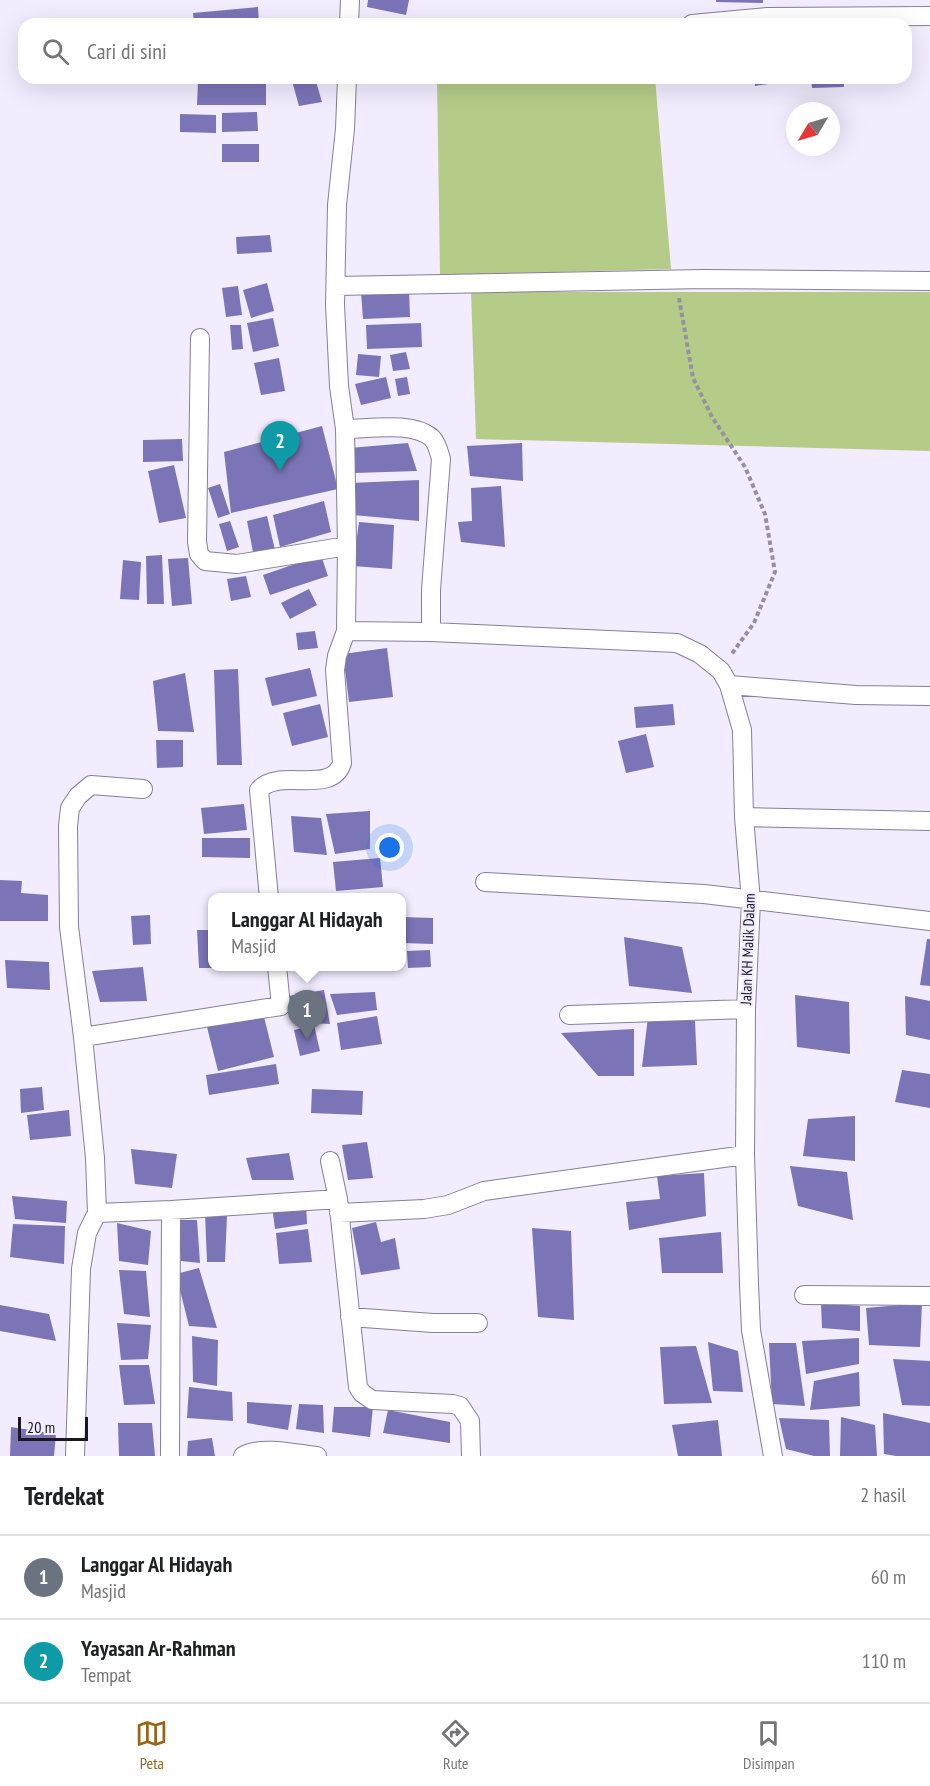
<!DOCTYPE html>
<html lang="id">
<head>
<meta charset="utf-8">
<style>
  :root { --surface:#fff; --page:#f2f2f2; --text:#202124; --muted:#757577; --line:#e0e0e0; --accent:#99641a }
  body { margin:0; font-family:"PT Sans Narrow",sans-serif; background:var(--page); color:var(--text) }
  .compass { position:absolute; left:786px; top:102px; width:54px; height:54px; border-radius:50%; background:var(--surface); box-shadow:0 6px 24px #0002; rotate:232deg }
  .scale { position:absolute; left:18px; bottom:15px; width:70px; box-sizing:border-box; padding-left:6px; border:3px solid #1c1823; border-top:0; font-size:16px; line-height:21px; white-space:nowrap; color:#1c1823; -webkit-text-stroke:4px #f2ecfe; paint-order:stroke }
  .you { position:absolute; left:390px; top:848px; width:21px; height:21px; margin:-15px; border:4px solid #fff; border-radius:50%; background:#1a73e8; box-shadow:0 0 0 9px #1a73e833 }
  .badge { display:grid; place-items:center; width:39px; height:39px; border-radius:50%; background:var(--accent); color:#fff; font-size:20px; font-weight:700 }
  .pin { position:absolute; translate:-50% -50px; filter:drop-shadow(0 2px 3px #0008) }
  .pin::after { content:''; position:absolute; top:32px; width:21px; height:18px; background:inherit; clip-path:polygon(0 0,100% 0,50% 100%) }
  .popup { position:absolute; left:208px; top:893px; width:198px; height:78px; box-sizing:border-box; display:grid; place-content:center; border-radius:12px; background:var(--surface); filter:drop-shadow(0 2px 4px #0005); font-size:20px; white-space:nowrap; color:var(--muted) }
  .popup b { font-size:22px; color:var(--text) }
  .popup::after { content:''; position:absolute; left:50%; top:100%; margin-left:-12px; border:12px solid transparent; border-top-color:var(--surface) }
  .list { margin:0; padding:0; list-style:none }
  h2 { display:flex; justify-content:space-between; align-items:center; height:78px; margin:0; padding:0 24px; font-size:26px }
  h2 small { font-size:20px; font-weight:400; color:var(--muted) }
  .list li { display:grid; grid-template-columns:39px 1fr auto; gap:18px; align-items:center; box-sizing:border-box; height:84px; padding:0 24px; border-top:2px solid var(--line) }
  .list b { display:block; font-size:22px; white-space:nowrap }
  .list p { margin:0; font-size:20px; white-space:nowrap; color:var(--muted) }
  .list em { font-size:20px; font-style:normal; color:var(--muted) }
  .icon { flex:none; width:33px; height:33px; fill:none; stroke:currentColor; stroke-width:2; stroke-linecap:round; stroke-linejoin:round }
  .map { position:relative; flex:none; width:930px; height:1456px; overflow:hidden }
  .search { position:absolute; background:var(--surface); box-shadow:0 6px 24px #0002; left:18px; right:18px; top:18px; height:66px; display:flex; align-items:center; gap:15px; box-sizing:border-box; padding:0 21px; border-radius:18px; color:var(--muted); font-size:22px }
  .sheet { height:246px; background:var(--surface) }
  nav { display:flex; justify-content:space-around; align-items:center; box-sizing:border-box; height:84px; border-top:2px solid var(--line); background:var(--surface); font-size:16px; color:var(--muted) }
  nav a { display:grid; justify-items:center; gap:3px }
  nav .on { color:var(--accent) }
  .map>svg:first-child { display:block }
  .green { fill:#b5cc88 }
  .building { fill:#7b74b7 }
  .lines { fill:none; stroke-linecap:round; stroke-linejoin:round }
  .street-casing { stroke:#877e99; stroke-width:20 }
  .path { stroke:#9691a0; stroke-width:4; stroke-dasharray:4.5 3; stroke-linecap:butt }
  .street { stroke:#fff; stroke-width:18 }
  .labels { text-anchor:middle; stroke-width:4.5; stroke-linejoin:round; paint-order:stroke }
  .street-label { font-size:15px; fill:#1c1823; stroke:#f2ecfe }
</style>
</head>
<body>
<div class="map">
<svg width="930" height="1456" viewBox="0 0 930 1456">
  <rect width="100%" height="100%" fill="#f2ecfe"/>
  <path class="green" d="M437 78H655L671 269 440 275Z
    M471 292H930V451L476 439Z"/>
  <path class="building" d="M368 0H409L406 15 367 7Z
    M716 0H763V3L716 2Z
    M258 7 259 24H194L193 13Z
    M305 78H315L322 102 299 106 292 81Z
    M754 78H767L768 84 755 86Z
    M811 78H844V87L812 88Z
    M198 81H266V105H197Z
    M257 112 258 131 222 132V113Z
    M180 114 216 115V133L180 132Z
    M222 144H259V162H222Z
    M270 235 272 252 237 254 236 237Z
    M267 283 274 311 251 318 243 290Z
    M238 286 242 315 226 317 222 288Z
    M409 289 410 317 363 319 361 292Z
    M273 318 279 346 253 352 247 323Z
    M421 323 422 347 367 349 366 325Z
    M230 325H241L243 349 232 350Z
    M406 352 410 369 393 371 390 355Z
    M358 354 381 356 379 377 356 375Z
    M279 358 285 391 261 395 254 363Z
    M386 377 391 398 361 405 355 384Z
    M407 377 410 394 398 396 395 379Z
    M322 426 338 489 231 513 224 452Z
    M182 439 183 461 143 462V440Z
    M408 443 417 471 354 473 349 448Z
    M522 443 523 481 470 476 467 446Z
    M174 465 186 518 159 523 148 471Z
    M419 480V521L353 515 351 483Z
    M220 484 230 514 218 518 208 488Z
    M501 486 505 547 461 542 458 522 472 521 471 488Z
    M324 501 331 532 280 547 273 515Z
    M267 516 275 550 253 552 247 521Z
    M230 521 239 547 227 551 219 524Z
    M359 522 394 525 392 569 353 566Z
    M162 555 164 604H147L146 556Z
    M321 555 328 576 270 595 263 575Z
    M188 558 192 604 172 606 168 559Z
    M123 560 141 562 139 600 120 599Z
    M246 576 251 597 231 601 227 579Z
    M309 589 317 605 290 619 281 603Z
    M315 631 318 648 298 650 296 633Z
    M387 648 393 697 349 702 343 654Z
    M310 668 317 696 272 706 265 678Z
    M238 669 242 765H217L214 670Z
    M185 673 194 732 158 731 153 681Z
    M320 704 328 737 292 746 283 713Z
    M673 704 675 725 636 728 634 707Z
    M646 734 654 767 626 773 618 741Z
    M156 740H183V767L157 768Z
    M244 804 247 830 204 834 201 808Z
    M370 811V849L335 854 326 814Z
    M291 816 321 818 327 855 294 852Z
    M202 838H250V858L202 857Z
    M380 858 383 887 336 891 333 862Z
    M0 880 22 881 21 893 48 895V921H0Z
    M150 915 151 944 133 945 131 916Z
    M402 917 433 918V944L402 943Z
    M197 930H212V968H199Z
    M624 937 682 947 692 993 629 986Z
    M927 939H930V986L920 985Z
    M430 950 431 967 408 968 407 951Z
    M5 960 49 962 50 990 7 988Z
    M143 967 147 1001 100 1002 92 971Z
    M324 990 330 1024 293 1022 288 996Z
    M375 992 377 1010 337 1015 330 994Z
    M795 995 849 1002 850 1054 797 1047Z
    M905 996 930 1001V1040L906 1035Z
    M262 1009 274 1057 218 1071 206 1023Z
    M377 1016 382 1044 341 1050 337 1023Z
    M648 1017 695 1021 697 1065 642 1067Z
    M314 1025 320 1051 300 1056 294 1030Z
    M634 1029V1076H598L561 1033Z
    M276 1064 279 1084 209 1095 206 1075Z
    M902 1070 930 1074V1108L895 1102Z
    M42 1087 44 1110 21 1113 20 1089Z
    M312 1089 363 1091 362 1115 311 1113Z
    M69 1110 71 1136 30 1140 27 1115Z
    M855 1116V1161L803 1156 808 1119Z
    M367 1142 373 1178 348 1180 342 1145Z
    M131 1149 177 1154 172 1188 135 1184Z
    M289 1153 294 1180H252L246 1158Z
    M790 1166 847 1172 853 1220 798 1206Z
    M704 1173 706 1216 629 1230 626 1202 660 1199 657 1176Z
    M12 1196 67 1201 66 1223 15 1219Z
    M306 1203 307 1224 275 1229 272 1206Z
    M205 1213 227 1215 225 1262H207Z
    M178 1220H197L200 1263 181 1261Z
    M376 1222 381 1242 395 1238 400 1269 361 1275 352 1228Z
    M117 1223 151 1231 148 1265 119 1261Z
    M13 1224 65 1226 64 1264 10 1257Z
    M532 1228 571 1231 574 1320 538 1317Z
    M308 1229 312 1262 279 1264 276 1233Z
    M721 1232 723 1273H662L659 1238Z
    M199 1268 217 1328 189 1326 176 1274Z
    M119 1270 146 1271 150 1317 124 1314Z
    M821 1303 860 1306V1331L822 1328Z
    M922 1303 920 1347 869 1345 866 1308Z
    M0 1305 49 1314 56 1341 0 1331Z
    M117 1323 151 1325 148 1359 121 1360Z
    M192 1336 218 1340 217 1386 193 1382Z
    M859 1338V1364L806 1374 802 1341Z
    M708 1342 738 1351 743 1392 713 1391Z
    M769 1343H796L805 1406 772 1404Z
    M696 1346 712 1403 664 1404 660 1347Z
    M893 1359 930 1361V1406L902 1405Z
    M119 1365H149L155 1404 124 1405Z
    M859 1372 860 1406 810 1410 814 1381Z
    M189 1387 232 1392 233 1421 187 1418Z
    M247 1402 292 1405 288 1430 247 1423Z
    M299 1404 323 1405 324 1433 296 1429Z
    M334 1407H373L370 1437 332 1432Z
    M388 1410 450 1422V1443L383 1433Z
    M883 1413 930 1423V1456H896L884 1454Z
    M841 1417 875 1425 877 1456H840Z
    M779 1418 829 1420 830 1456H814L786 1449Z
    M718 1420 722 1456H678L672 1425Z
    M118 1423H152L155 1456H119Z
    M11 1427 56 1434 54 1456H10Z
    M212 1438 215 1456H187L188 1441Z"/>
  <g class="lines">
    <defs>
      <path id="street" d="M349 24 350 0
        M692 24 767 17 930 16
        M336 286 704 279 930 281
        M200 338 197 542 199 554 205 561 237 564 347 546
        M345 429 347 546 346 631
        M431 632 677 643 700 654 721 671 729 685 742 730 744 817 751 901 746 1009 745 1155 749 1284 751 1330 773 1456
        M729 685 856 695 930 696
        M744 817 930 821
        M485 882 704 894 930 921
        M269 898 259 790C278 767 332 796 342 763L335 670 337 656 346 631 431 632V590L441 459C439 452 437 443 432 438 412 421 369 429 345 429L339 386 335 305 337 205 345 129 347 78
        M569 1015 746 1009
        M83 1037 281 1006 277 966
        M330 1161 338 1199 358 1387 362 1393 372 1400 453 1404 460 1406 470 1421 471 1456
        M97 1213 171 1210
        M339 1213 424 1209 448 1205 484 1191 745 1155
        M804 1295 930 1296
        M350 1317 433 1323H478
        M75 1456 81 1269 87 1233 97 1213 95 1158 83 1037 69 927 68 826 70 808 78 796 91 785 143 789
        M170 1456 171 1210 338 1199
        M243 1456C260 1445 298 1454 317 1456"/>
    </defs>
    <use href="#street" class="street-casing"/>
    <path class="path" d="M679 298 693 378 712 417 745 467 765 514 775 572 754 623 731 655"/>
    <use href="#street" class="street"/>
  </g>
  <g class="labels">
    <g class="street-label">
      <text transform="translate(748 949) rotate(-88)" y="5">Jalan KH Malik Dalam</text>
    </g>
  </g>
</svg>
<svg class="compass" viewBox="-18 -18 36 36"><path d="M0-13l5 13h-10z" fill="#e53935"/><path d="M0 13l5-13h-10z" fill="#757577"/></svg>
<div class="scale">20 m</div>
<div class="you"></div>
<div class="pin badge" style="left:307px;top:1040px;background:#6b7280">1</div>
<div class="popup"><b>Langgar Al Hidayah</b>Masjid</div>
<div class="pin badge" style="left:280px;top:471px;background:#0f9aa8">2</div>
<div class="search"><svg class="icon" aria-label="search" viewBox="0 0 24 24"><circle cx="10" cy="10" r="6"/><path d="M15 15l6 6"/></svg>Cari di sini</div>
</div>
<section class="sheet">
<h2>Terdekat<small>2 hasil</small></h2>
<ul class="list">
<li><span class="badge" style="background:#6b7280">1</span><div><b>Langgar Al Hidayah</b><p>Masjid</p></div><em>60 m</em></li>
<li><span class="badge" style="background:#0f9aa8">2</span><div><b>Yayasan Ar-Rahman</b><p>Tempat</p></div><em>110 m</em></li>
</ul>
</section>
<nav>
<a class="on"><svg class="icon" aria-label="map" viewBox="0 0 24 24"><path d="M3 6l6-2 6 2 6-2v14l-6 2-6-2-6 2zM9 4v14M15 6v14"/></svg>Peta</a>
<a><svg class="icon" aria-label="directions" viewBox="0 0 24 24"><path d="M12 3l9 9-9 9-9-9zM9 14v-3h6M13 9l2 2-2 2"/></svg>Rute</a>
<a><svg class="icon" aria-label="saved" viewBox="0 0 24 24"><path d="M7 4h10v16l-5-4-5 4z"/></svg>Disimpan</a>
</nav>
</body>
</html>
